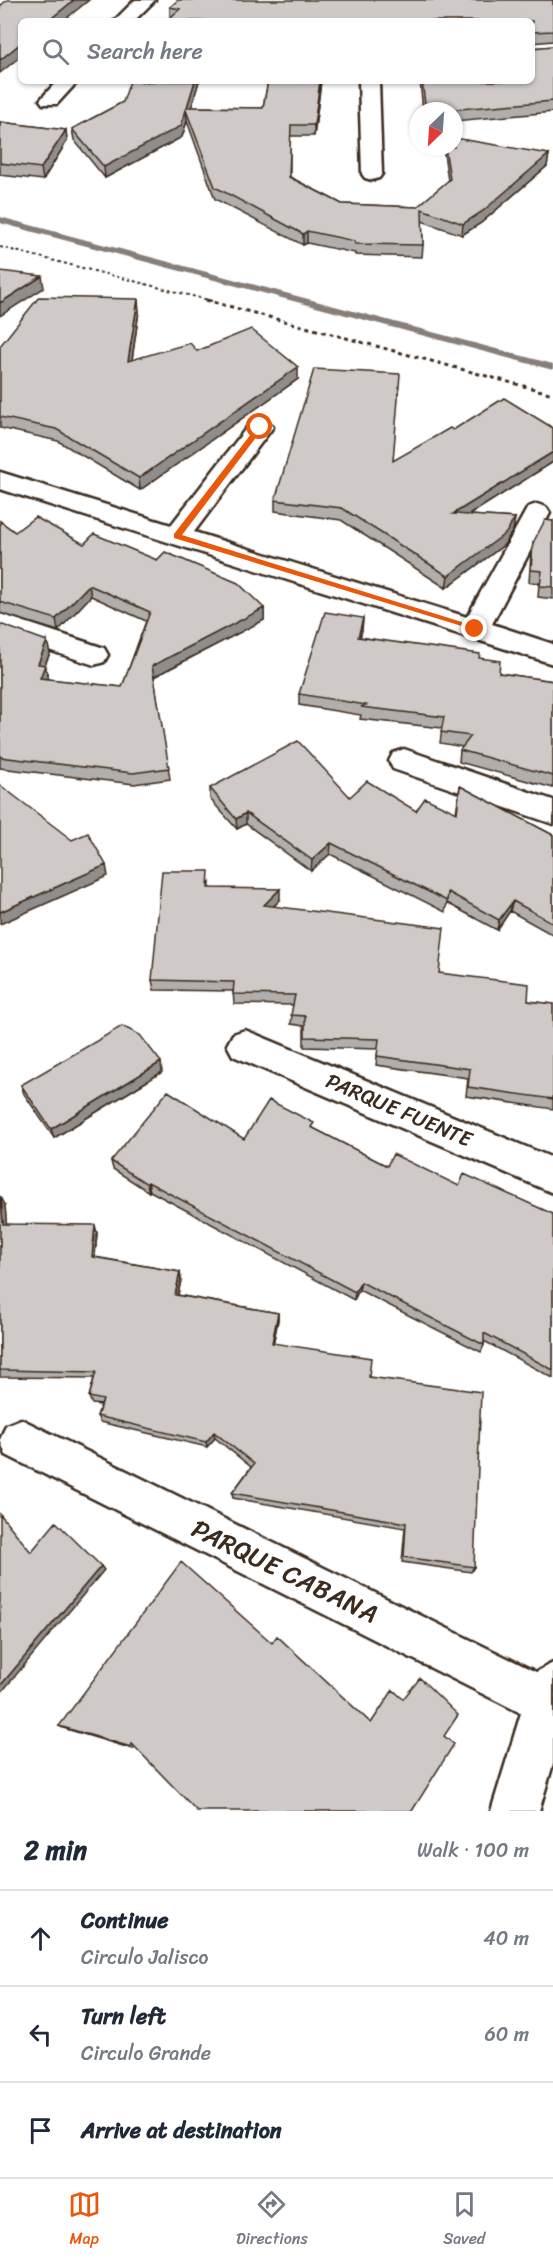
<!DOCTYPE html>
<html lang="en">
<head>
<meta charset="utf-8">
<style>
  :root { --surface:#fff; --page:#f2f2f3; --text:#1f2937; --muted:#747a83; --line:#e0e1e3; --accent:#ea580c }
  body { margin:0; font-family:Sriracha,sans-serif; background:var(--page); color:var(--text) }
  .compass { position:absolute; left:409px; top:102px; width:54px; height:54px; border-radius:50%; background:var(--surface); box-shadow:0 2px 4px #0004; rotate:205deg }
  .stop { position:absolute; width:18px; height:18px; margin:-14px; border:4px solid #ea580c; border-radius:50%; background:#fff }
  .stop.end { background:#ea580c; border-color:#fff; box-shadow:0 2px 6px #0008 }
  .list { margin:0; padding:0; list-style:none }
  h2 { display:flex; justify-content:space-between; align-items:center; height:78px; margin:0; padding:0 24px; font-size:26px }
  h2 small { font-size:20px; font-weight:400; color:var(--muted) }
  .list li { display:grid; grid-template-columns:39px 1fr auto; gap:18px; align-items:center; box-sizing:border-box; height:96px; padding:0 24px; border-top:2px solid var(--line) }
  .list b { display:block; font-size:22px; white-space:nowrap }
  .list p { margin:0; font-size:20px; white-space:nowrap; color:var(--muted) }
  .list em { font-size:20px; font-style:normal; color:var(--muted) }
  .icon { flex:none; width:33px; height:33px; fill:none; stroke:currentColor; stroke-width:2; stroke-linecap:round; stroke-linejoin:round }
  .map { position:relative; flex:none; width:553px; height:1811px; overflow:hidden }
  .search { position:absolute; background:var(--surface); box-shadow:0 2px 4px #0004; left:18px; right:18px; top:18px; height:66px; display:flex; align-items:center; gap:15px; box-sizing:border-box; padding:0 21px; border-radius:9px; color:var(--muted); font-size:22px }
  .sheet { height:366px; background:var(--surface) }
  nav { display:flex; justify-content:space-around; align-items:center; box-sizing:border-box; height:84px; border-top:2px solid var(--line); background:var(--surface); font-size:16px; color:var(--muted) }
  nav a { display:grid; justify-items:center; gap:3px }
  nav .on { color:var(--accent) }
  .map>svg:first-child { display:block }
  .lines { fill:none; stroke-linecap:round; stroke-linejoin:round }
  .stream { fill:#887e77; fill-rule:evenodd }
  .street-casing { stroke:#3b2a1e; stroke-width:5 }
  .path-far1 { stroke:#3b2a1e; stroke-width:2; stroke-dasharray:3 3; stroke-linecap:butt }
  .path { stroke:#3b2a1e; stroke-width:3; stroke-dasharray:4 4; stroke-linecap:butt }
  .street { fill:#fff; fill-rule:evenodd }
  .wall { fill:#b2aeab; stroke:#3b2a1e; stroke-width:1.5 }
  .shaded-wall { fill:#918d8b; stroke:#3b2a1e; stroke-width:1.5 }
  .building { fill:#cfcac7; stroke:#3b2a1e; stroke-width:1.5 }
  .route { fill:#ea580c }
  .labels { text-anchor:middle; stroke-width:4.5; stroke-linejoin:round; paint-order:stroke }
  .street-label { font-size:21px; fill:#3b2a1e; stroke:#fff }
  .near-street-label { font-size:26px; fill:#3b2a1e; stroke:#fff }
</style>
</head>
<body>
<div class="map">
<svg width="553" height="1811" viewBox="0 0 553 1811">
  <rect width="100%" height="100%" fill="#fff"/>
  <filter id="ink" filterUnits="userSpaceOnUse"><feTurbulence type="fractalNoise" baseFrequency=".0167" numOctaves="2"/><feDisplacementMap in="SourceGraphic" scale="12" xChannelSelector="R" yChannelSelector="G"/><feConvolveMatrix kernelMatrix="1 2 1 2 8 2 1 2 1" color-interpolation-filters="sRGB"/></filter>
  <g filter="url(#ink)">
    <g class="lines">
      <path class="stream" d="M0 217 553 364V370L0 223Z"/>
      <defs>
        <path id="street" d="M135 0H155L134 21H114Z
          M57 81H78L57 104H43L40 100Z
          M359 81H379L382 174 379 178 372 180 365 178 362 174Z
          M260 419 269 422 273 427 194 532 467 617 528 507 537 504 546 507 550 513 492 624 553 644V664L0 489V472L171 525 251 422Z
          M0 614 104 648 108 655 104 662 94 665 0 634Z
          M404 749 553 800V824L393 769 389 761 393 753Z
          M245 1030 553 1158V1193L233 1056 227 1045 233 1034Z
          M21 1419 536 1672 553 1663V1764L539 1811H491L521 1713 6 1455 0 1440 6 1425Z"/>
      </defs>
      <use href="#street" class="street-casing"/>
      <path class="path-far1" d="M0 247 212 301"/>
      <path class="path" d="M206 300 553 394"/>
      <use href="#street" class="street"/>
    </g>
    <path class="wall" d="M553 0V41L532 43V21L171 19 170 18V7Z
      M553 46V112L454 121V111H423L420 81H532V48Z
      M154 81H199L191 107 263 108 268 81H321L314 136H290V177L342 204 417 207 448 181 443 147H454L549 154 547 166 481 223 462 235 422 221 423 245 422 257 355 255V253L307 243 303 245 215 199 187 121 182 137 105 178 74 140 72 129 123 102 154 82Z
      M0 122 66 130 67 141 43 180 0 175Z
      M139 311 132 360 197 351 298 379 140 490 58 441 0 428V346Z
      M553 428V462L469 515 515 518 513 530 504 545 446 588 341 520 275 511V500L393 461 453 430Z
      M0 521 15 532 84 544 264 608V620L154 677 170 779 134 784 0 768V624L50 653 45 665 48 676 46 679 122 687 146 621 91 596 58 631 0 613Z
      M553 521V599L538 597 539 583 529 582 531 554 533 543Z
      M363 618 362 630 360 637 479 658 499 673 553 681V788L459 762 460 750 463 747 440 743 442 728 360 719 361 715 299 705V694Z
      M460 786 553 835V935L510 911 497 930 447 903 445 912 330 854 311 871 246 824 237 829 210 799V788L350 797 416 811 456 813Z
      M210 882V888L280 900 274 906 439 973 528 1001 553 1004V1109L466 1096 468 1078 376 1065 378 1049 304 1047V1026L291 1024 293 1005 234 1004 233 991 154 990 152 980Z
      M162 1072 54 1138 24 1094 21 1085Z
      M313 1128 387 1166 459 1186 553 1214V1378L484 1341V1345L481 1352 359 1290 354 1300 150 1191 149 1192 113 1169 111 1161 244 1139Z
      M0 1197 5 1205 6 1224 97 1233 95 1257 180 1272 181 1280 178 1295 278 1313V1320L273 1343 369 1377 474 1567 471 1572 402 1562 405 1528 233 1498 232 1493 251 1467 215 1438 207 1447 100 1422 97 1416 101 1405 92 1404 89 1397 94 1378 0 1377Z
      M272 1643 371 1723 403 1699 458 1715 134 1747 133 1749 63 1728 59 1726Z"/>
    <path class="shaded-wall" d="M74 0H89L63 21H48Z
      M21 43V56L0 73V60Z
      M195 81H199L189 116 187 107Z
      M320 81H321L314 136V125Z
      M186 110 187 121 182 137 105 178 104 167Z
      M66 130 67 141 43 180 41 168Z
      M549 154 547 166 481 223 462 235 463 224Z
      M307 231V243L303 245V234Z
      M42 276 44 288 0 316V303Z
      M138 299 139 311 130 373 128 361Z
      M298 367V379L140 490 139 478Z
      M553 452V462L451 526 453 514Z
      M515 518 513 530 504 545 446 588 448 576Z
      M89 585 91 596 58 631 56 619Z
      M264 608V620L153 677 152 666Z
      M363 618 362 630 357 648 358 637Z
      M47 641 50 653 40 675 38 664Z
      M45 665 48 676 42 690 40 678Z
      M246 813V824L237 829 236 819Z
      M331 843 330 854 311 871 312 860Z
      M106 865 108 876 0 924V912Z
      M280 889V900L264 915V905Z
      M513 901 510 911 497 930 499 920Z
      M161 1062 162 1072 54 1138 51 1129Z
      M148 1182 150 1191 149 1192 147 1184Z
      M1 1197 5 1205 7 1232 3 1224Z
      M95 1225 97 1233 94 1264 92 1257Z
      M180 1272 181 1280 176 1302 175 1295Z
      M361 1282 359 1290 354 1300 355 1292Z
      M278 1313V1320L272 1350V1343Z
      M214 1432 215 1438 207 1447 206 1442Z
      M101 1566 104 1570 0 1694V1686Z"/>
    <path class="building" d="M7 0H74L48 21H21V43L0 60V6Z
      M178 0H553V31L532 32V21H171L172 16 180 9 170 7Z
      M532 43V48L553 46V101L436 111H426L422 81H532Z
      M130 81 154 82V81H195L187 107 263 108 268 81H320L314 125H291L289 177 342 204 417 207 450 179 445 147H454V138L549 154 483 211 463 224 422 209 423 245 355 244V241L307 231 303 234 215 187 186 110 181 126 104 167 72 129 123 102Z
      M0 122 66 130 41 168 0 163Z
      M0 271 42 276 0 303Z
      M39 297 138 299 128 361 190 343 197 351 251 329 298 367 139 478 56 429 0 417V346Z
      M314 369 400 374 393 461 450 428 453 430 504 398 553 428V452L453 514 515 518 506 533 448 576 342 508 275 500Z
      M35 517 84 544 94 534 157 560 165 552 238 583 264 608 152 666 169 768 133 773 0 757V624L47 641 38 664 45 665 40 678 122 687 150 612 89 585 56 619 0 602V521L15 532Z
      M545 520 553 521V587L540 586 542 571 531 570 533 543Z
      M325 612 363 618 358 637 480 654 479 658 500 661 499 673 553 681V776L460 750 471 736 441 732 444 717 361 707 366 705 299 694Z
      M298 741 350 797 367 781 416 811 425 798 457 813 460 786 553 835V923L513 901 499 920 448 892 447 901 331 843 312 860 246 813 236 819 210 788Z
      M0 785 72 840 88 833 106 865 0 912Z
      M162 871H209L208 888 280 889 264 905 444 928 439 973 529 984 528 1001 553 1004V1099L468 1087 470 1069 377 1056 379 1039 305 1037V1016L291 1015 295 995 233 994 234 982 152 980Z
      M122 1026 140 1035 161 1062 51 1129 21 1085Z
      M168 1091 244 1139 269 1100 314 1123 311 1127 387 1166 393 1154 459 1186 464 1174 553 1214V1370L484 1333V1345L361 1282 355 1292 148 1182 147 1184 111 1161Z
      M0 1197H1L3 1224 95 1225 92 1257 180 1272 175 1295 278 1313 272 1343 371 1358 369 1377 481 1392 474 1567 404 1557 406 1523 232 1493 254 1464 214 1432 206 1442 97 1416 103 1400 89 1397 96 1372 0 1370Z
      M0 1514 31 1552 56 1522 101 1566 0 1686Z
      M181 1562 272 1643 277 1636 371 1723 393 1690 403 1699 420 1678 458 1715 444 1736 454 1744 412 1811H197L132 1744 131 1747 59 1726Z"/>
  </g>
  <path class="route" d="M258 425 264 427 182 535 478 627V631L174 538V534Z"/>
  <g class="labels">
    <g class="street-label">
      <text transform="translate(399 1110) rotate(23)" y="7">PARQUE FUENTE</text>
    </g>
    <g class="near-street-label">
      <text transform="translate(285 1571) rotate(26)" y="9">PARQUE CABANA</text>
    </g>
  </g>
</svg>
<svg class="compass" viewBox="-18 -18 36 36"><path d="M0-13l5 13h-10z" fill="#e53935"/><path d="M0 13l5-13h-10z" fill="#747a83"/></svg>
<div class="stop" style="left:260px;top:427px"></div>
<div class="stop end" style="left:475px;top:629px"></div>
<div class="search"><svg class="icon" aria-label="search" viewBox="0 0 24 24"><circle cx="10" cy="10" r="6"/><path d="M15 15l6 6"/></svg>Search here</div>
</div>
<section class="sheet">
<h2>2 min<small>Walk · 100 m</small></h2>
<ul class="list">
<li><svg class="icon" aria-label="ahead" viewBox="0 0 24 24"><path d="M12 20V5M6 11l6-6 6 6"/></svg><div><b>Continue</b><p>Circulo Jalisco</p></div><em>40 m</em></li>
<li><svg class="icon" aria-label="left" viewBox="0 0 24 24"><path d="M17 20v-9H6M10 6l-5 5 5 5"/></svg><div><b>Turn left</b><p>Circulo Grande</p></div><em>60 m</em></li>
<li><svg class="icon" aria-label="arrive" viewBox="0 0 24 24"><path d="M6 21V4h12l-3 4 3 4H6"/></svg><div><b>Arrive at destination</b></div></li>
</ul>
</section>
<nav>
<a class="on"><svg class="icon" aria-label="map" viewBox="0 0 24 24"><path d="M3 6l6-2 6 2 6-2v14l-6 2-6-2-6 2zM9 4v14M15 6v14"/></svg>Map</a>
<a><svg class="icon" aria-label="directions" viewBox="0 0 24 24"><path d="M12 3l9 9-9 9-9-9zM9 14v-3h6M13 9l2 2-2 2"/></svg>Directions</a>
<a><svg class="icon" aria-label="saved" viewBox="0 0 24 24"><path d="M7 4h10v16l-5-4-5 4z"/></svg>Saved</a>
</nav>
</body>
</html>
